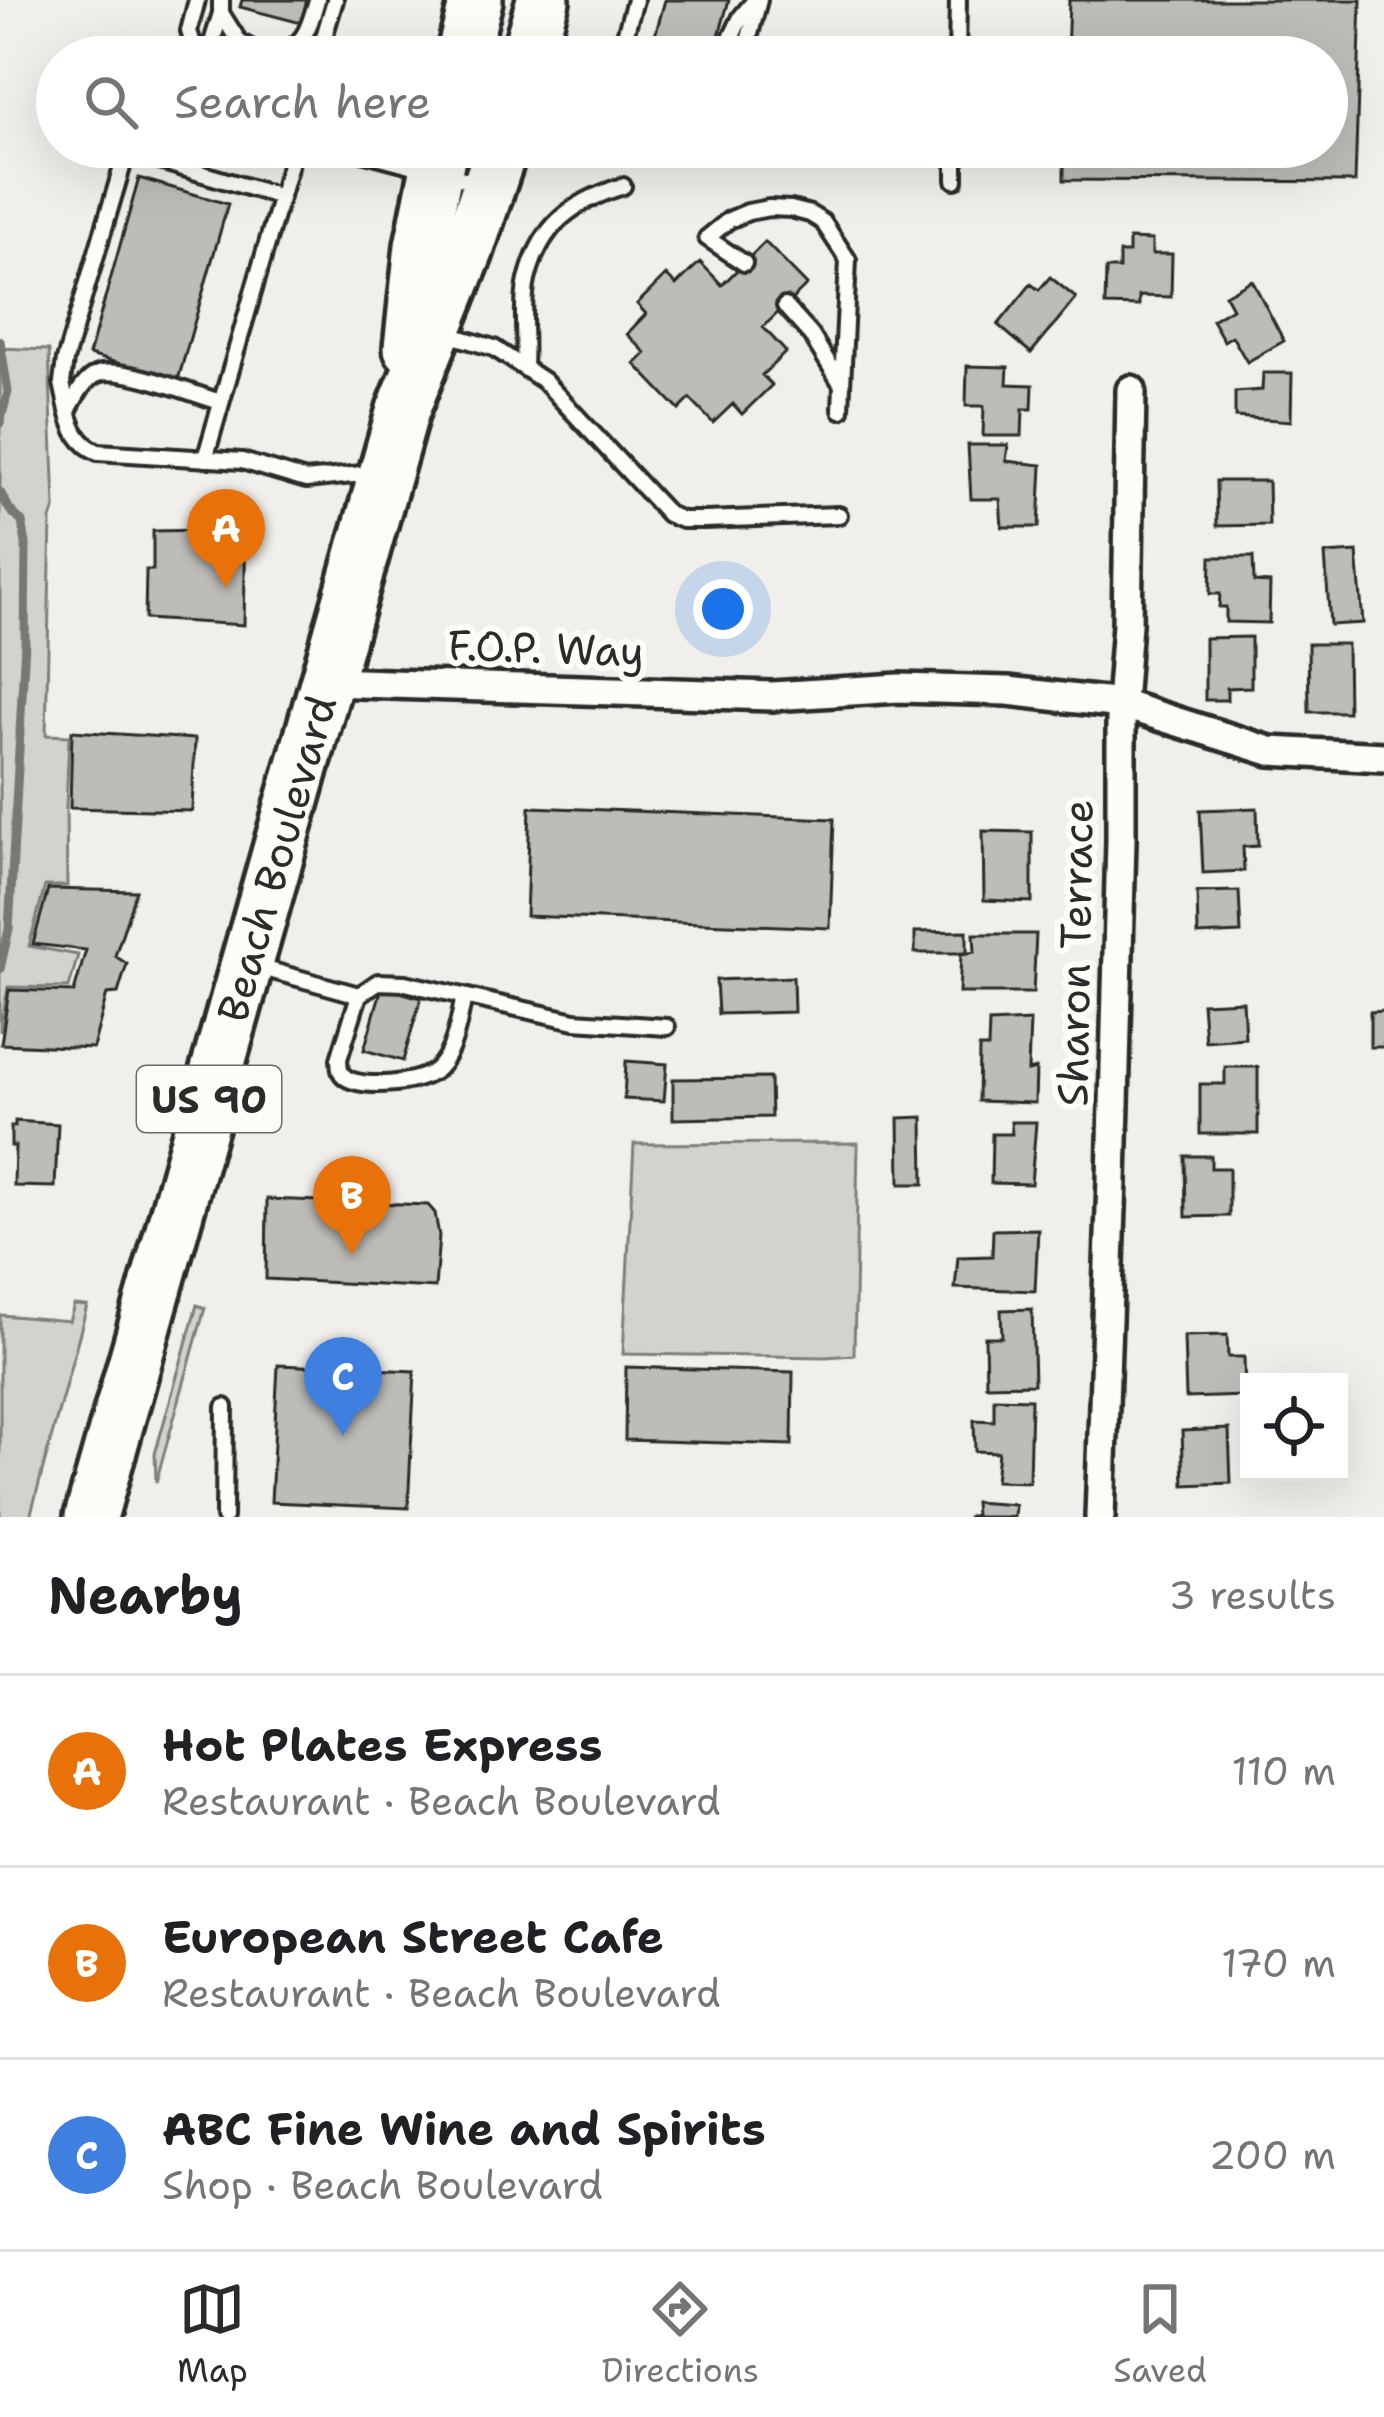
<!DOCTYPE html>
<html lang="en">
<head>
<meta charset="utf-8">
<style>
  :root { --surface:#fff; --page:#f2f2f2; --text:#202124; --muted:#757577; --line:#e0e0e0; --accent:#2b2b2b }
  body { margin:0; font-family:"Shantell Sans",sans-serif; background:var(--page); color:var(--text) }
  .controls { position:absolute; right:36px; bottom:36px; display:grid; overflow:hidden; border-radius:0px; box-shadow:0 12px 48px #0002 }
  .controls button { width:108px; height:108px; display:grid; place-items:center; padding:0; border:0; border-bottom:3px solid var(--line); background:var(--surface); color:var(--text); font:60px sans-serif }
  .you { position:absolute; left:723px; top:609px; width:42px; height:42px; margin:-30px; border:9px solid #fff; border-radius:50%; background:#1a73e8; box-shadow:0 0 0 18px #1a73e833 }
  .badge { display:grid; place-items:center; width:78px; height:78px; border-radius:50%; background:var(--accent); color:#fff; font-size:39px; font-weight:700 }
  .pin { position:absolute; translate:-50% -99px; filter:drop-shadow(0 3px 6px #0008) }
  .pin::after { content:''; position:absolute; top:63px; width:42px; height:36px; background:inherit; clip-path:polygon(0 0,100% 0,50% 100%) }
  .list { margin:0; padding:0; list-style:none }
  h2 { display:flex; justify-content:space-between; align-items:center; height:156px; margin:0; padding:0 48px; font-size:51px }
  h2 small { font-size:39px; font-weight:400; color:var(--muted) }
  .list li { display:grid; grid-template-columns:78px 1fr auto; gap:36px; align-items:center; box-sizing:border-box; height:192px; padding:0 48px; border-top:3px solid var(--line) }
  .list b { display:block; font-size:45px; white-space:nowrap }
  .list p { margin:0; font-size:39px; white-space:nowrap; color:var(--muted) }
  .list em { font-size:39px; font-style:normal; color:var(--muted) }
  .icon { flex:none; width:66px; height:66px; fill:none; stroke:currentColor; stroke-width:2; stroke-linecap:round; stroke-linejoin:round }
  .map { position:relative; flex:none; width:1384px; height:1517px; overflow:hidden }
  .search { position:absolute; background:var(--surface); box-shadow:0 12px 48px #0002; left:36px; right:36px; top:36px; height:132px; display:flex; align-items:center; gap:30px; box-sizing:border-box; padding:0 42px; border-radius:66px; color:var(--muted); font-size:45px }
  .sheet { height:732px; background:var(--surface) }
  nav { display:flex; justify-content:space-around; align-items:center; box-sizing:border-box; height:168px; border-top:3px solid var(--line); background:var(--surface); font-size:33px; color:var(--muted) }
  nav a { display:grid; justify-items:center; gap:6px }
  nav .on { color:var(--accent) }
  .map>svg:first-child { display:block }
  .green { fill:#d3d2cf; stroke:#7f7e7d; stroke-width:3 }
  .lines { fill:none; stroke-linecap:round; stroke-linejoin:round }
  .stream { stroke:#777775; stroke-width:9 }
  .building { fill:#bdbcb8; stroke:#2b2b2b; stroke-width:3 }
  .lane-casing { stroke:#2b2b2b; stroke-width:22 }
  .street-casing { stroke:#2b2b2b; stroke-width:36 }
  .highway-casing { stroke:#2b2b2b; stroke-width:60 }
  .lane { stroke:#fdfcf7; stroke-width:14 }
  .street { stroke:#fdfcf7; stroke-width:27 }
  .highway { stroke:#fdfcf7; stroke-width:51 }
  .labels { text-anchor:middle; stroke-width:12; stroke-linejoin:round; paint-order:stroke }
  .shield { fill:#fdfcf7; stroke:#6a6a68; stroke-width:3 }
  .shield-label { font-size:39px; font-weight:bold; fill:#2b2b2b }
  .street-label { font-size:42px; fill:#2b2b2b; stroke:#fdfcf7 }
</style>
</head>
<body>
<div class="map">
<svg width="1384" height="1517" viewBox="0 0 1384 1517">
  <rect width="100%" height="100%" fill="#f0efeb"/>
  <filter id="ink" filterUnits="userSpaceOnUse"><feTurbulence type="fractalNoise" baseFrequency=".00833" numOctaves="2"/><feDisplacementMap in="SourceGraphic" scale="24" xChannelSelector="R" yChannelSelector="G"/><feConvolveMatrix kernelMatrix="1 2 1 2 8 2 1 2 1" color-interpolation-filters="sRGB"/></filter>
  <g filter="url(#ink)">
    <path class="green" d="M0 348 49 350 55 507 51 520 46 735 69 736 66 808 67 886H45L29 946 78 955 69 988 8 987 0 1032Z
      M858 1143 854 1355 826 1357 623 1354 634 1144Z
      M74 1305 87 1306 30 1517H0V1315L69 1321Z
      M197 1305 205 1308 156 1482 155 1454Z"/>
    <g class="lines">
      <path class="stream" d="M0 341 8 392 0 423
        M0 492 10 510 22 522 26 543 25 642 9 929 0 969"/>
    </g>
    <path class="building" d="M242 0H307L301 23 240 7Z
      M665 0H729L713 57H666V54L651 50Z
      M1069 0H1361L1355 182 1064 180V147H1327V57H1067Z
      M139 178 228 204 178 380 89 355Z
      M1129 239 1152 240V254H1172L1171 297 1139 296V306L1105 305 1106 269H1119V253H1129Z
      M765 242 807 285 763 327 786 352 762 375 772 385 742 414 733 404 713 423 690 399 679 410 635 364 646 353 627 334 646 314 637 304 666 275 676 285 700 262 722 285Z
      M1050 277 1076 298 1031 353 998 325 1031 284 1039 290Z
      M1252 280 1284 341 1247 362 1232 336 1224 341 1212 320 1232 308 1225 295Z
      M967 366 1008 367 1007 384 1033 385 1032 409H1023L1022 436H983L984 406H966Z
      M1263 373H1292L1291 421 1235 417V392L1262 390Z
      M968 445H1008L1006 461 1042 465 1039 527H1002L1000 499H971Z
      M1216 481H1268L1269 525 1217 526Z
      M202 522 246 523 244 625 145 619 146 570H153V531L202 530Z
      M1357 552 1363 623 1330 625 1325 554Z
      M1211 557H1253L1254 582 1270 583 1269 623 1226 622V607H1219L1220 594H1210Z
      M1251 637V687L1227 688V700H1205V638Z
      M1308 644H1347L1348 712H1309Z
      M72 731 195 739 192 811 70 808Z
      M530 807 834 819 830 928 526 916Z
      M1257 808 1258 846 1243 847 1244 871 1203 873 1200 810Z
      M983 831 1032 832V902L984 900Z
      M48 889 136 891 115 956 127 964 118 993 107 994 93 1048 1 1044 9 990 74 992 86 950 33 944Z
      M1239 891 1241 933 1198 935 1197 892Z
      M967 931V953H915V932Z
      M974 934H1036L1033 993H959L961 954 975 952Z
      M793 977 794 1012 718 1014 716 980Z
      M382 987 421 998 403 1061 364 1050Z
      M1243 1001 1245 1038 1205 1041 1202 1003Z
      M1384 1011V1047H1370V1012Z
      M1030 1021 1028 1071 1036 1069 1035 1103 978 1101 979 1048H988L989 1023Z
      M626 1061 667 1064 664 1101 624 1099Z
      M1225 1067H1258V1134H1200V1084H1225Z
      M770 1078 771 1117 673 1119V1079Z
      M923 1117 924 1184H900L899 1118Z
      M15 1121 58 1124 55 1187 14 1186 15 1146H11V1126H15Z
      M1011 1122H1036L1031 1184 991 1183 992 1134H1012Z
      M1185 1156H1211V1168H1229V1216L1186 1217Z
      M267 1199 428 1205 435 1213 439 1236 435 1288 266 1279Z
      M1038 1229 1035 1291 955 1288 958 1257 992 1256 993 1230Z
      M1032 1309 1034 1384 986 1385 985 1337H1002L1001 1310Z
      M1227 1335 1228 1357H1244L1245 1396 1186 1398 1184 1336Z
      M278 1365 415 1371 408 1508 271 1502Z
      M626 1367 793 1372 792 1445 625 1440Z
      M994 1398 1031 1399 1029 1482 995 1481 998 1452 975 1451 974 1420 994 1421Z
      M1229 1429 1231 1483 1184 1485 1182 1431Z
      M974 1502 1015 1505 1014 1517H967L975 1515Z"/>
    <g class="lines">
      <defs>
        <path id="lane" d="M197 0 189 31 197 57
          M221 0V13L213 39 224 57
          M221 13 238 40
          M243 44 267 57
          M276 57C306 43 308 30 317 0
          M318 57 335 0
          M621 57V49L635 0
          M722 57 741 17 755 0
          M744 57 759 0
          M957 57 958 0
          M128 147 65 360 62 383 68 411C75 398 84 379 98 374 121 365 196 395 221 402
          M274 147 293 153
          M343 147 479 183
          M126 151 281 197
          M955 180V147
          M744 263 707 238 729 220 748 212 769 208 791 209 810 214 823 222 848 260 842 385
          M785 306 811 335 842 385 841 410
          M447 334 494 348 544 381 668 514 682 520H705L839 515
          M524 366C526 338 521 307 527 280 540 225 572 202 623 186
          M68 411C73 430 79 444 98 452L242 461 306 480 371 473
          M205 459 295 147
          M258 967 359 995 378 982 405 983 575 1021 667 1027
          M359 995 339 1059C340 1067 338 1071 345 1077 362 1090 423 1084 438 1068 455 1050 459 1020 464 996
          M224 1517 225 1407"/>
        <path id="street" d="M327 682 772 696 899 688 1008 691 1121 704 1270 751 1384 757
          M1100 1517 1112 1180 1121 840V704L1127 624 1131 390"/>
        <g id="highway">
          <path d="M462 57 476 0"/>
          <path d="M527 57 543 0"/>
          <path d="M410 348 421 246 441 147"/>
          <path id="s1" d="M91 1517 403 410 467 251 502 147"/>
        </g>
      </defs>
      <use href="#lane" class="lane-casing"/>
      <use href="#street" class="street-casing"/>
      <use href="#highway" class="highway-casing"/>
      <use href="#lane" class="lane"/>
      <use href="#street" class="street"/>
      <use href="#highway" class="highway"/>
    </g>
  </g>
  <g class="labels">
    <rect class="shield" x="137" y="1066" width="144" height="66" rx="9"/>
    <g class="shield-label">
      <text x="209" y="1113">US 90</text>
    </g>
    <g class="street-label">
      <text transform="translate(546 648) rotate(2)" y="15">F.O.P. Way</text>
      <text dy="15" stroke="none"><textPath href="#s1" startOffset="684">Beach Boulevard</textPath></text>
      <text transform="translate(1075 953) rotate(-89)" y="15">Sharon Terrace</text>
    </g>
  </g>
</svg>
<div class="controls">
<button><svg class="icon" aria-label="locate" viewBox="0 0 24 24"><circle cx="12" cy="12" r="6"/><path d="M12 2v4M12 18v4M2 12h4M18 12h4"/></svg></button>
</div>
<div class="you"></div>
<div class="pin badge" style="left:226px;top:588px;background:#e8710a">A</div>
<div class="pin badge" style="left:352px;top:1255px;background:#e8710a">B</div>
<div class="pin badge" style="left:343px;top:1436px;background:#3f7fe0">C</div>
<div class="search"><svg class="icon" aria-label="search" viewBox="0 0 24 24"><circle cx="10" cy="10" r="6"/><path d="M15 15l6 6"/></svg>Search here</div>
</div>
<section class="sheet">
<h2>Nearby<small>3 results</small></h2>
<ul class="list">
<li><span class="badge" style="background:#e8710a">A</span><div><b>Hot Plates Express</b><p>Restaurant · Beach Boulevard</p></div><em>110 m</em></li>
<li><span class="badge" style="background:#e8710a">B</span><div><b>European Street Cafe</b><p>Restaurant · Beach Boulevard</p></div><em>170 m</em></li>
<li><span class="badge" style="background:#3f7fe0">C</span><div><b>ABC Fine Wine and Spirits</b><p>Shop · Beach Boulevard</p></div><em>200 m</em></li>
</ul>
</section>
<nav>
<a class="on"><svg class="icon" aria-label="map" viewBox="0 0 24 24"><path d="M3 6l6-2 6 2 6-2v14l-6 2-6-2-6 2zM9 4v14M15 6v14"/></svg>Map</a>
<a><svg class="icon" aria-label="directions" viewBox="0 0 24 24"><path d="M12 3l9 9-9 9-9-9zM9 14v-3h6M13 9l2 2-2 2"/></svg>Directions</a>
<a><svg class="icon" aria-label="saved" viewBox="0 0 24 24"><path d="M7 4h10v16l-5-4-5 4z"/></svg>Saved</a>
</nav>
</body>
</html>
